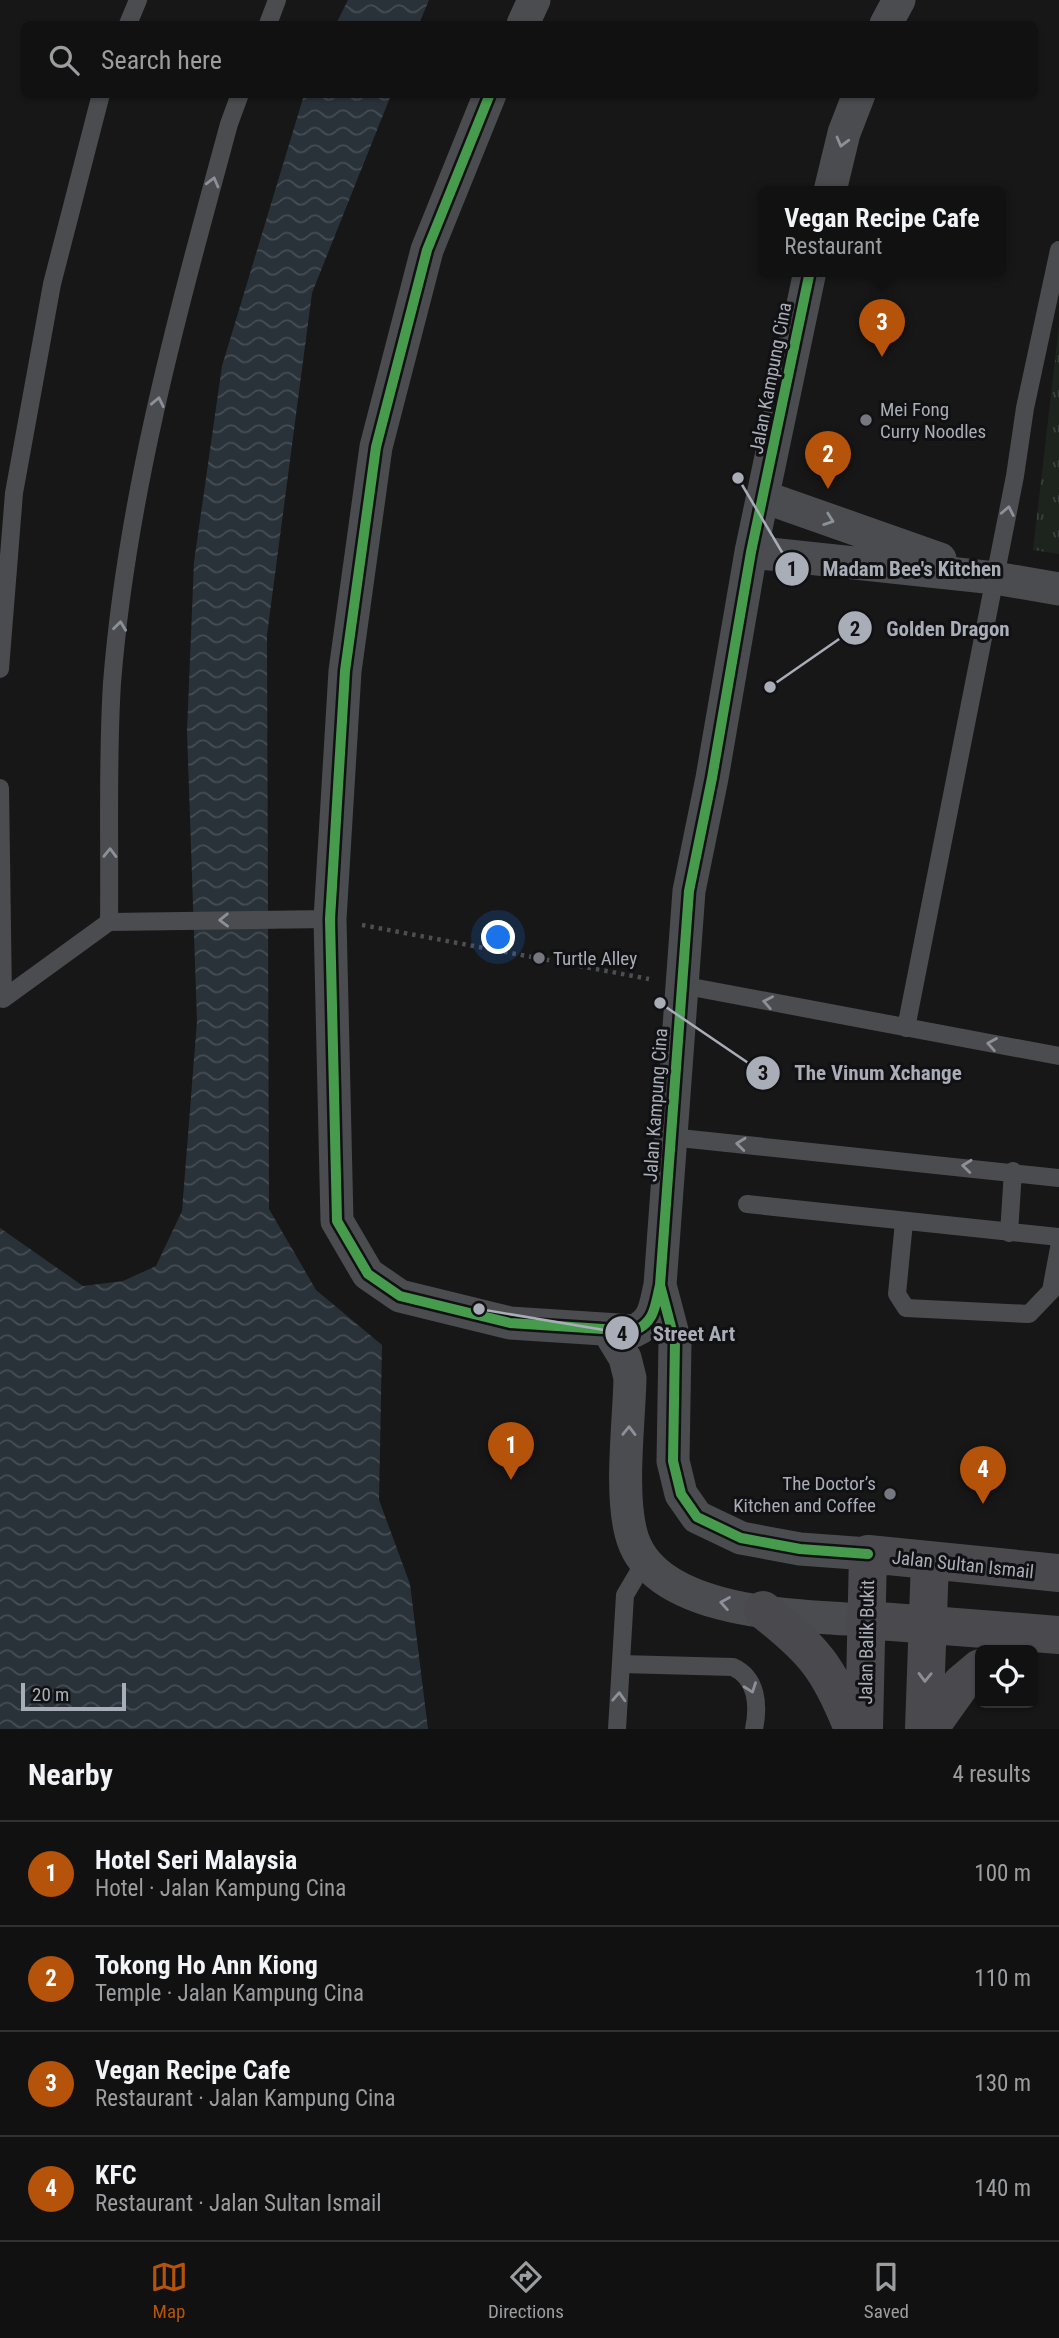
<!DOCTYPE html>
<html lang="en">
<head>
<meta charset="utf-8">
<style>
  :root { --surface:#111; --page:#1e1f1f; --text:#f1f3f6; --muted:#9c9d9f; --line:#303131; --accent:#b45309 }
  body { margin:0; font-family:"Roboto Condensed",sans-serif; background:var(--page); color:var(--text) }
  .controls { position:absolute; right:21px; bottom:21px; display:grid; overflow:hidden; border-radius:10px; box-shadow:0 2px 5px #0004 }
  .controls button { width:63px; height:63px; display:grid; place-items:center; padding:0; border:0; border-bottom:2px solid var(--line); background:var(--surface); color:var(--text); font:35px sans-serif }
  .scale { position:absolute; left:21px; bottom:18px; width:105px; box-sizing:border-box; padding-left:7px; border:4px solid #a8adb8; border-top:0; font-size:19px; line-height:24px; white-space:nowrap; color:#a8adb8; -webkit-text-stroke:5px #111113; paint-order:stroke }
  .you { position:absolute; left:499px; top:938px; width:24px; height:24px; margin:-18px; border:5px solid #fff; border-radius:50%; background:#1a73e8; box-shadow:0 0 0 10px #1a73e833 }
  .badge { display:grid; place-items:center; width:46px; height:46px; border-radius:50%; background:var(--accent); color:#fff; font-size:23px; font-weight:700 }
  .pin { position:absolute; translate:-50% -58px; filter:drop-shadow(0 2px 4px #0008) }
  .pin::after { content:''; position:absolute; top:37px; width:24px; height:21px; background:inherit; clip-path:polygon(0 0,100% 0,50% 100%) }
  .popup { position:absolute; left:758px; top:186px; width:248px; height:91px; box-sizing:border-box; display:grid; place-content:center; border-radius:10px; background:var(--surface); filter:drop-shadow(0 2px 5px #0005); font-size:23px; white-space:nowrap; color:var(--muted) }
  .popup b { font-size:26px; color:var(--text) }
  .popup::after { content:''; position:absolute; left:50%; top:100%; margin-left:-14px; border:14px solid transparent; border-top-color:var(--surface) }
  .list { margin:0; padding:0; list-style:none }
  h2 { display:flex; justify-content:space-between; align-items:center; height:91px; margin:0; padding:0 28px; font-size:30px }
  h2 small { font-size:23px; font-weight:400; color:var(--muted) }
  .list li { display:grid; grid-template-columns:46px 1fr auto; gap:21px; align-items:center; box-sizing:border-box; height:105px; padding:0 28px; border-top:2px solid var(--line) }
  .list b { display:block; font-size:26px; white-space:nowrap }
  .list p { margin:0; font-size:23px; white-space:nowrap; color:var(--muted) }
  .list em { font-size:23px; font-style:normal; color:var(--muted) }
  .icon { flex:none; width:38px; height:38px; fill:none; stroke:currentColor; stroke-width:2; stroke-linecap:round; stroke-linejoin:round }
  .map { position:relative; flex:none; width:1059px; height:1729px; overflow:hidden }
  .search { position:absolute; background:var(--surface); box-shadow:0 2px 5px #0004; left:21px; right:21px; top:21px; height:77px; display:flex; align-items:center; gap:18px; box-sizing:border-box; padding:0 24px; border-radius:10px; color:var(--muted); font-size:26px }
  .sheet { height:511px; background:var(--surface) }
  nav { display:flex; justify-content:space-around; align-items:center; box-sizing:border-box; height:98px; border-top:2px solid var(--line); background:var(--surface); font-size:19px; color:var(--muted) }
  nav a { display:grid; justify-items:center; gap:4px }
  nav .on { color:var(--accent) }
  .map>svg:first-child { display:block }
  .grass { fill:url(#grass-tufts) }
  .water { fill:url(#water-waves) }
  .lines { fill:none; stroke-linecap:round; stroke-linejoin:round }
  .path { stroke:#4d4e52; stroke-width:4.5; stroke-dasharray:3.5 5; stroke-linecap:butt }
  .lane { stroke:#4b4c50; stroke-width:18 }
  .street { stroke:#4b4c50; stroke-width:33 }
  .secondary { stroke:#4a4a4e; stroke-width:38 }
  .cycleway-casing { stroke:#111113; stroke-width:15 }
  .cycleway { stroke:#469c4c; stroke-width:10 }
  .oneway { stroke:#8c9099 }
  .oneway2 { stroke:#8c8f98 }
  .poi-dot { fill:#757880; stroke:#111113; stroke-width:2.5 }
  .labels { text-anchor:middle; stroke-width:6; stroke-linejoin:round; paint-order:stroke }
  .street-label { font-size:19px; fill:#a8adb8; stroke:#111113 }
  .poi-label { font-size:19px; fill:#a8adb8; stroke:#111113; text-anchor:start }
  .leader { fill:none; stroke:#a8adb8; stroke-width:2.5 }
  .callout-dot { fill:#a8adb8; stroke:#111113; stroke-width:2.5 }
  .mark-label { font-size:21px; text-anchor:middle; font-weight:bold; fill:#111 }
  .callout-label { font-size:21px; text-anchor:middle; font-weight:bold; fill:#a8adb8; stroke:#111113; stroke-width:6; stroke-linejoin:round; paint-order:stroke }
</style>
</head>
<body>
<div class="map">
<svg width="1059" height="1729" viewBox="0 0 1059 1729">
  <defs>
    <pattern id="grass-tufts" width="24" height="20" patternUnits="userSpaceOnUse" patternTransform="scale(1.75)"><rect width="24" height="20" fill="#1d241e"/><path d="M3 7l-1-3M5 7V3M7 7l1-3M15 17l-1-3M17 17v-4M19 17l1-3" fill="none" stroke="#3b413d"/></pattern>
    <pattern id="water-waves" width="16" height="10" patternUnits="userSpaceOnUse" patternTransform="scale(1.75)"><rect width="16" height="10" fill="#2a3239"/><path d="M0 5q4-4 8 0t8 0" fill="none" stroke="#464d54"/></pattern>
  </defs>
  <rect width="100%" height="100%" fill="#171717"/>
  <path class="grass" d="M1059 326V554L1033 550Z"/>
  <path class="water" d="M348 0H429L419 24H336Z
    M304 95H391L312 293 267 635 269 1209 316 1290 382 1345 379 1500 410 1584 428 1729H0V1228L83 1286 123 1281 156 1266 182 1211 197 1021 187 731 194 562 222 366Z"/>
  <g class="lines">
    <path class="path" d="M362 925 649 979"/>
    <path class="lane" d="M128 24 138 0
      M268 24 277 0
      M0 669 14 493 52 284 101 94
      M0 788 3 999 109 922 330 919
      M109 922C110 843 107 762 112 683 127 493 179 308 229 124L240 94
      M681 985 1059 1056
      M906 1028 1015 476 1025 408 1059 250
      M670 1137 1059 1178
      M747 1204 1059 1237
      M904 1222 897 1294 906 1308 1029 1314 1051 1291 1059 1248
      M1009 1233 1013 1171
      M621 1664 733 1667C757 1678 759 1705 754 1729
      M617 1729 625 1595 644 1563"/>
    <path class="street" d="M523 24 534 0
      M886 24 899 0
      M490 94 427 250 376 447 345 671 330 919 337 1221 368 1274 400 1296 510 1323 634 1331C655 1322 655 1306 660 1285
      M830 191 844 133 859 94
      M810 271 751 552 712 778 689 891 660 1285 675 1342 673 1461 681 1494 697 1517 741 1538 800 1549 868 1554
      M764 497 940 559
      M751 552 995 578 1059 589
      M608 1330 625 1358 630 1378C629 1423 620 1491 631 1533 651 1615 798 1616 866 1620"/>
    <path class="secondary" d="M763 1610C814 1650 829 1668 853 1729
      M866 1620 1059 1635
      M864 1729 868 1554 1059 1573
      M924 1729 930 1560
      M929 1729 961 1684 980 1668"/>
    <defs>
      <path id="cycleway" d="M490 94 427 250 376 447 345 671 330 919 337 1221 368 1274 400 1296 510 1323 634 1331C655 1322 655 1306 660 1285
        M810 271 751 552 712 778 689 891 660 1285 675 1342 673 1461 681 1494 697 1517 741 1538 800 1549 868 1554"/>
    </defs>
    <use href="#cycleway" class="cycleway-casing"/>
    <use href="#cycleway" class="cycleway"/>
  </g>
  <defs><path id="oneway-chevron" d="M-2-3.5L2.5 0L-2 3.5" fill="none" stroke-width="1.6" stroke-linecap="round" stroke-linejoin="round" transform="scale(1.75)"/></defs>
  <g class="oneway">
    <use href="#oneway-chevron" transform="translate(842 142) rotate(105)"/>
    <use href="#oneway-chevron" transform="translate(213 182) rotate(-75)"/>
    <use href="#oneway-chevron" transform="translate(158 402) rotate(-78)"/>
    <use href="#oneway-chevron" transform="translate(1008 511) rotate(-79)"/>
    <use href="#oneway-chevron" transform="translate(829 520) rotate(19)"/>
    <use href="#oneway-chevron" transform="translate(120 626) rotate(-83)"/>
    <use href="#oneway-chevron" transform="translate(110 853) rotate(-89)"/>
    <use href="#oneway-chevron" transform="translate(224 920) rotate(179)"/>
    <use href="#oneway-chevron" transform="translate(768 1002) rotate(-169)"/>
    <use href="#oneway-chevron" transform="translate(992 1044) rotate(-170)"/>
    <use href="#oneway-chevron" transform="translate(741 1144) rotate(-174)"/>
    <use href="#oneway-chevron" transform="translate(967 1166) rotate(-174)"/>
    <use href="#oneway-chevron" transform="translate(629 1431) rotate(-89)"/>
    <use href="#oneway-chevron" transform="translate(725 1603) rotate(-170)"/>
    <use href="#oneway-chevron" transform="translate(751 1688) rotate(70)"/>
    <use href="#oneway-chevron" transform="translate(619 1697) rotate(-87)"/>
  </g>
  <use class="oneway2" href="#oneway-chevron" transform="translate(925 1677) rotate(91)"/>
  <g class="poi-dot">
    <circle cx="866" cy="420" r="7"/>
    <circle cx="539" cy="958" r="7"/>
    <circle cx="890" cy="1494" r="7"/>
  </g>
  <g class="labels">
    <g class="street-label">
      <text transform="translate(770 378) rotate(-79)" y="7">Jalan Kampung Cina</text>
      <text transform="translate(655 1105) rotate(-86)" y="7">Jalan Kampung Cina</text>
      <text transform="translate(963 1564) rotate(6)" y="7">Jalan Sultan Ismail</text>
      <text transform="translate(866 1642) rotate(-89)" y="7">Jalan Balik Bukit</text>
    </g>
    <g class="poi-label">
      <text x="880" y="416">Mei Fong<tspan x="880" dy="22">Curry Noodles</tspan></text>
      <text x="553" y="965">Turtle Alley</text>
      <text x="876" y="1490" text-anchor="end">The Doctor’s<tspan x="876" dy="22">Kitchen and Coffee</tspan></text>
    </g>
  </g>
  <path class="leader" d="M738 478L792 569M770 687L855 628M660 1003L763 1073M479 1309L622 1333"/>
  <g class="callout-dot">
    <circle cx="738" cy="478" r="7"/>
    <circle cx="770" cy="687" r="7"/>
    <circle cx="660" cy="1003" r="7"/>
    <circle cx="479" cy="1309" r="7"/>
    <circle cx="792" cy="569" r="18"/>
    <circle cx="855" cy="628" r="18"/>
    <circle cx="763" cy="1073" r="18"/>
    <circle cx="622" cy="1333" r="18"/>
  </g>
  <g class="mark-label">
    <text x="792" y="576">1</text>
    <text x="855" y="636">2</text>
    <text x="763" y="1080">3</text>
    <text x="622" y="1341">4</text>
  </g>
  <g class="callout-label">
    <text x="912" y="576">Madam Bee's Kitchen</text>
    <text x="948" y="636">Golden Dragon</text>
    <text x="878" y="1080">The Vinum Xchange</text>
    <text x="694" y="1341">Street Art</text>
  </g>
</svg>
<div class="controls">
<button><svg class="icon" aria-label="locate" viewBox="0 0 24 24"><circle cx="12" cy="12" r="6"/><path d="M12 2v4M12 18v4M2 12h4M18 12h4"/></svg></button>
</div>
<div class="scale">20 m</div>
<div class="you"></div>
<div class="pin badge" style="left:511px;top:1480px">1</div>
<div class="pin badge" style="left:828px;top:489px">2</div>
<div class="pin badge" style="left:882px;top:357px">3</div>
<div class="popup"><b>Vegan Recipe Cafe</b>Restaurant</div>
<div class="pin badge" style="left:983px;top:1504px">4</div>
<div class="search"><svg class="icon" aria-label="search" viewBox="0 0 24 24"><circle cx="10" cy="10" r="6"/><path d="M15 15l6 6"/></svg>Search here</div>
</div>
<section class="sheet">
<h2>Nearby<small>4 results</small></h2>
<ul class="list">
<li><span class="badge">1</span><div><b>Hotel Seri Malaysia</b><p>Hotel · Jalan Kampung Cina</p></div><em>100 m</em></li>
<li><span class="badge">2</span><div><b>Tokong Ho Ann Kiong</b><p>Temple · Jalan Kampung Cina</p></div><em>110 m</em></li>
<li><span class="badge">3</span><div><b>Vegan Recipe Cafe</b><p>Restaurant · Jalan Kampung Cina</p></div><em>130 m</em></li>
<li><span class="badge">4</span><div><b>KFC</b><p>Restaurant · Jalan Sultan Ismail</p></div><em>140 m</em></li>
</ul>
</section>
<nav>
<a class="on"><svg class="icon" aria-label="map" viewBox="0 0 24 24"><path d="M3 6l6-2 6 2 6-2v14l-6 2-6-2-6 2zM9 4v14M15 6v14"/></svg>Map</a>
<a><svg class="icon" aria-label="directions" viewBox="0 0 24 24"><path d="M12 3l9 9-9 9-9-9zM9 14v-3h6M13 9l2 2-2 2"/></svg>Directions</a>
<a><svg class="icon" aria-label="saved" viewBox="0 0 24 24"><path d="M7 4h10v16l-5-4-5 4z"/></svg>Saved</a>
</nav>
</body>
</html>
